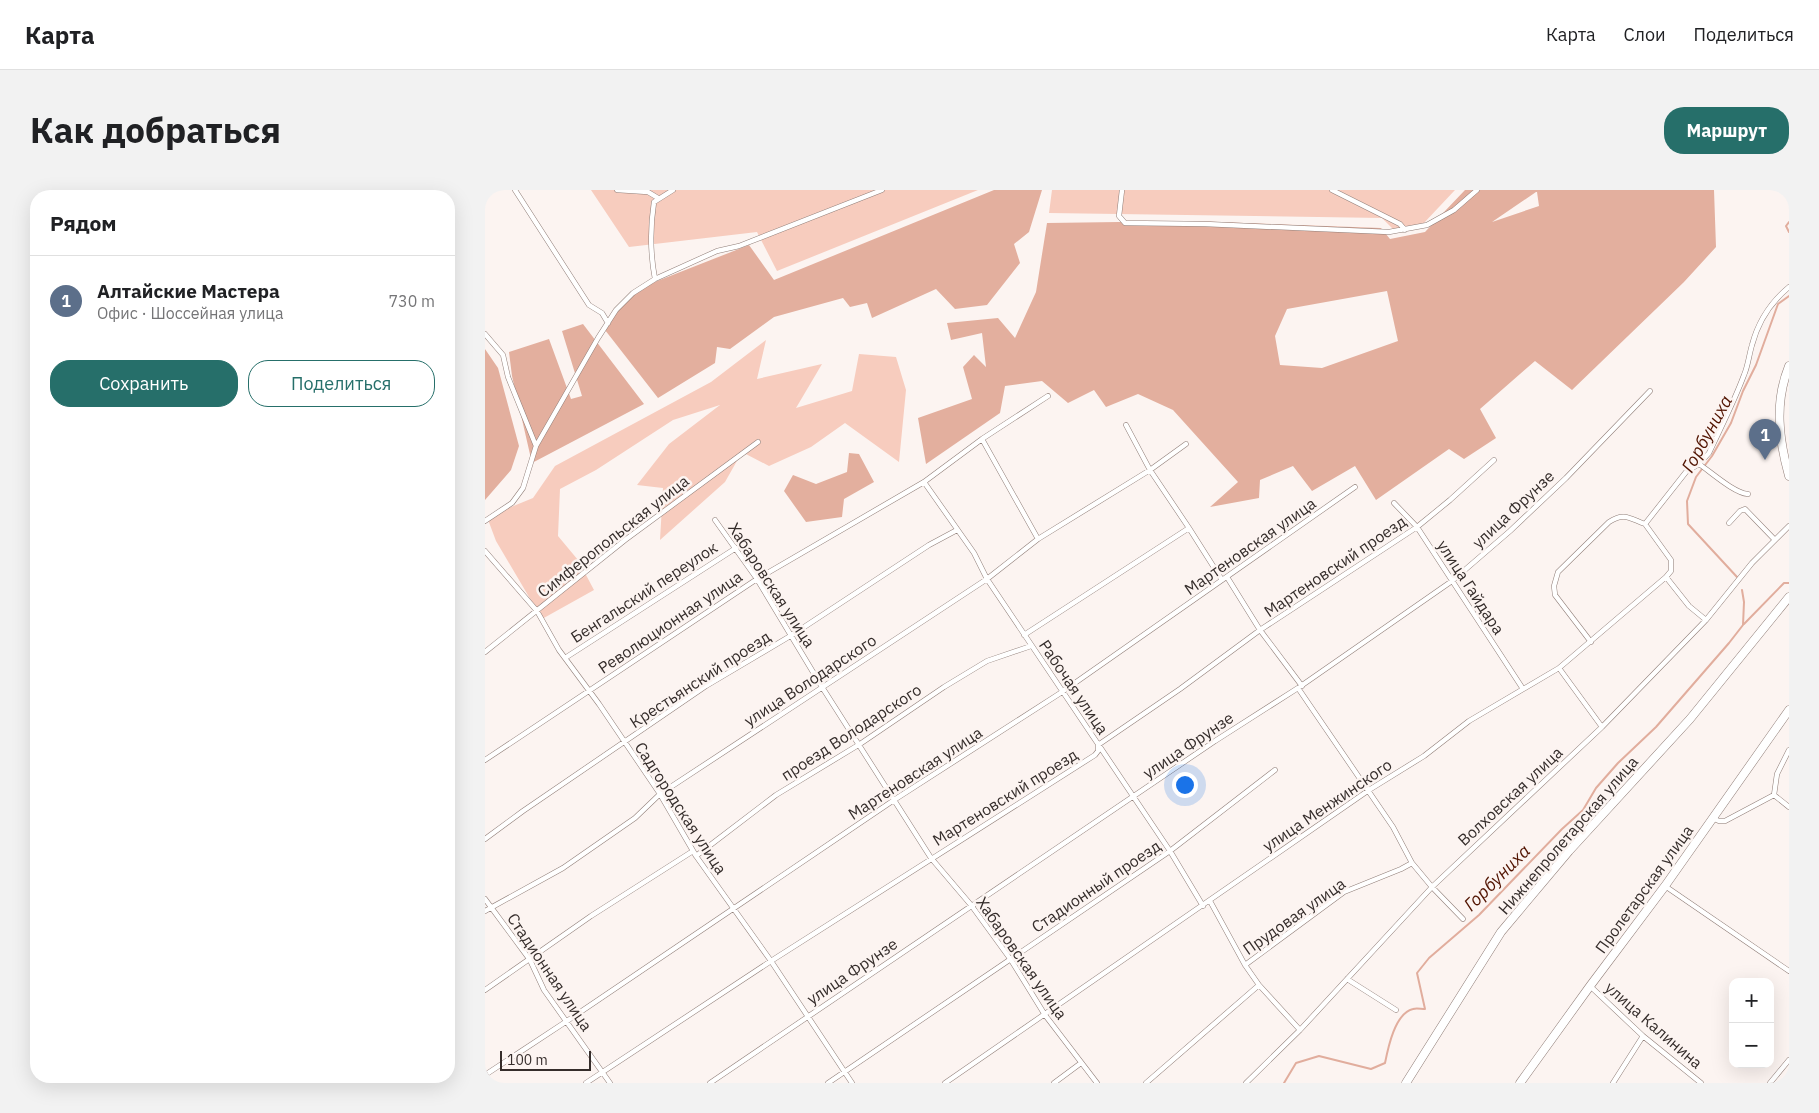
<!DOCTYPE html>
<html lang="ru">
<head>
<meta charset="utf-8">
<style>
  :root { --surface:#fff; --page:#f2f2f2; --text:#202124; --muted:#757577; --line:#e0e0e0; --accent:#266f6a }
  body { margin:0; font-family:"IBM Plex Sans",sans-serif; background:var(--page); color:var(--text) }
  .controls { position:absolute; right:15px; bottom:15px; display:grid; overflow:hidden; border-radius:10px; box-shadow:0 5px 20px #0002 }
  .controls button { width:45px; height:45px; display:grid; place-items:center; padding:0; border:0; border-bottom:1px solid var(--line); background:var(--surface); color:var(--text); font:25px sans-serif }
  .scale { position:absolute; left:15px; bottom:12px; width:91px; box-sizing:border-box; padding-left:5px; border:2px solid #352d2b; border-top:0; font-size:14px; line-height:18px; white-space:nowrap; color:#352d2b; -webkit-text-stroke:4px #fcf4f1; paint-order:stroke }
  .you { position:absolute; left:699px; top:594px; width:18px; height:18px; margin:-12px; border:4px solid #fff; border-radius:50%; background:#1a73e8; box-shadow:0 0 0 8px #1a73e833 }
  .badge { display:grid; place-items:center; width:32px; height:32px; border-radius:50%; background:var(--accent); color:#fff; font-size:16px; font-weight:700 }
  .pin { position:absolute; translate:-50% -41px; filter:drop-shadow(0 1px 2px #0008) }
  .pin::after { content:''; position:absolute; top:26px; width:18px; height:15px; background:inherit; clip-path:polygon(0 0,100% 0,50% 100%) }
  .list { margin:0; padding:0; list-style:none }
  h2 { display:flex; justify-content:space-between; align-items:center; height:65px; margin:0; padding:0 20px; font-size:21px }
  h2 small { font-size:16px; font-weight:400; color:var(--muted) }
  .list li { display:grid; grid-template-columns:32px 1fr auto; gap:15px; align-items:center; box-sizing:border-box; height:90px; padding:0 20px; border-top:1px solid var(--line) }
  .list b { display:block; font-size:19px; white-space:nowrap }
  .list p { margin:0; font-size:16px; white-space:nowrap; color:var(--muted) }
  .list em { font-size:16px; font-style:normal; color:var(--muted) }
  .actions { display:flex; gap:10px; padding:15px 20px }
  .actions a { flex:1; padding:11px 0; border:1px solid var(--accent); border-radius:20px; text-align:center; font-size:18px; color:var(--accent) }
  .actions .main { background:var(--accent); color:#fff }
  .map { position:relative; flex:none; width:1304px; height:893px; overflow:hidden; border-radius:20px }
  header { display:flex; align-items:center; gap:30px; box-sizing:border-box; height:70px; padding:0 25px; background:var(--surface); border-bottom:1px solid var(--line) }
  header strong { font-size:24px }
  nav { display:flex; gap:28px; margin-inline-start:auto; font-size:18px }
  .intro { display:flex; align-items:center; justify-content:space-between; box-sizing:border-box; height:120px; padding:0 30px }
  h1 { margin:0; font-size:35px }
  .button { padding:12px 22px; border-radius:20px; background:var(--accent); color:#fff; font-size:18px; font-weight:700 }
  main { display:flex; gap:30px; padding:0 30px }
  aside { flex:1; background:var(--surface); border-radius:20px; box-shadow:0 5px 20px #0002 }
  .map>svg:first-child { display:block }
  .green { fill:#f7ccbe }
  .forest { fill:#e3af9e; fill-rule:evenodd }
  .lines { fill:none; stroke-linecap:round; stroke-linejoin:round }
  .stream { stroke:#e1ad9d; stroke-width:2 }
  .street-casing { stroke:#907e78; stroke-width:5.5 }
  .primary-casing { stroke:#907e78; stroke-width:9 }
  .street { stroke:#fff; stroke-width:4.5 }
  .primary { stroke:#fff; stroke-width:8 }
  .labels { text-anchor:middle; stroke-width:5; stroke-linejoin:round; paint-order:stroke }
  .street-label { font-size:16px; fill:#352d2b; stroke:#fcf4f1 }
  .water-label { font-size:18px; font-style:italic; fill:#511300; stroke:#fcf4f1 }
</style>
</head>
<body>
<header>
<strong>Карта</strong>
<nav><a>Карта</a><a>Слои</a><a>Поделиться</a></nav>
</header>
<div class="intro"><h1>Как добраться</h1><a class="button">Маршрут</a></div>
<main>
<aside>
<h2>Рядом<small></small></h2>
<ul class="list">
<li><span class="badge" style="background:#5c6f8a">1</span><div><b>Алтайские Мастера</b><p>Офис · Шоссейная улица</p></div><em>730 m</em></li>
</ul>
<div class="actions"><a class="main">Сохранить</a><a>Поделиться</a></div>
</aside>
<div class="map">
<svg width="1304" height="893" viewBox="0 0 1304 893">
  <rect width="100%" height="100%" fill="#fcf4f1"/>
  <path class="green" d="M106 0H493L292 81 272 42 144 57Z
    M567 0H970L938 34 910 41 897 28 564 23Z
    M281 150 272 189 337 174 311 218 367 201 374 164 411 167 421 200 414 272 360 233 326 257 284 276 257 262 240 292 175 350 178 298 152 295 184 254 235 215 188 230 111 280 75 299 73 346 93 370 109 400 57 429 11 351 2 327 48 308 70 276 226 192Z"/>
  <path class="forest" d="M509 0H557L544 42 529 54 535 73 502 115 470 119 451 99 387 128 382 113 365 117 358 108 289 127 245 159 232 157 230 173 173 208 120 140 131 117 157 97 264 55 289 90Z
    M980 0H1229L1231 57 1199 92 1087 200 1050 171 995 219 1011 248 979 269 964 259 891 310 870 276 827 301 808 276 775 290 774 308 725 317 753 292 688 220 653 204 621 217 609 200 583 213 557 191 520 196 515 223 441 274 433 228 487 209 478 177 489 165 501 177 497 143 466 150 462 133 513 128 530 148 551 102 562 33 706 31 896 38 905 49 940 42ZM1052 2 1054 16 1007 32 1051 2ZM902 101 913 151 837 178 795 175 790 146 802 119Z
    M98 134 159 214 47 273 27 186 24 162 64 149 86 209 97 206 77 141Z
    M0 159 13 178 34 256 26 280 0 310Z
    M364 263 374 264 389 292 359 309 357 327 321 332 299 301 308 285 331 294 362 282Z"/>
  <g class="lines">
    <path class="stream" d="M1304 32 1301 36 1304 42
      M1252 387 1203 334 1202 311 1211 287 1227 266 1246 233 1258 201 1271 175 1293 114 1304 106
      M1259 434 1299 393H1304
      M799 893 811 873 834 866 886 879 900 873C903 858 910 823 928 819 931 818 936 819 940 819L932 783 944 768 994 725 1077 639 1098 620 1111 598 1133 573 1171 537 1244 453 1258 435 1259 412 1257 400"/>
    <defs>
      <path id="street" d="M30 0 104 115 117 123 123 133
        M132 0 163 2 173 8
        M637 0 634 26 640 33 720 34 904 42 942 35 969 20 992 0
        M847 0 915 34 920 40
        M170 89C165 63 165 38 169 12L188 0
        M0 144 18 165 23 187 51 256 38 298 27 313 0 331
        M641 235 665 280 704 338 737 390
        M497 249 553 349
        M51 256 113 148 131 120 148 103 170 89 232 61 254 56 397 0
        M1214 274C1226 282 1249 303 1263 304
        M439 292 489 363 502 389 685 661 718 716
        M909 313 932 337 1038 499
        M230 330 272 389 337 497 446 668 486 715 526 770 560 825 612 893
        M1244 333 1255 321 1260 319 1290 350
        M0 361 52 421 74 460 114 514 175 604 211 666 286 771 367 893
        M742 387 775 440 817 496
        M1181 387 1204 416 1221 430
        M539 445 704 338
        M1106 452 1070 405 1069 396 1073 382 1124 332C1139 322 1144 328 1160 334L1201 282 1214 274 1224 263C1236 237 1249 212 1259 185 1263 176 1264 165 1267 155 1273 132 1286 112 1304 97
        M0 462 140 350 273 252
        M80 468 251 358
        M1074 478 1117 537
        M813 498 908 637 927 673 947 697 978 729
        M0 570 272 389 439 292 497 249 563 206
        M1289 605 1304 617
        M1227 628 1234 631H1240L1289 605 1292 584 1304 560
        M0 649 38 621 221 496 307 445 444 355 472 340
        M211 666 291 605 375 554 459 497 502 471 546 456
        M1180 696 1304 781
        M0 709 45 770 59 800 125 893
        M725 711 760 775 774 795 815 840
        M0 721 78 678 150 628 175 604 502 389 553 349 665 280 701 254
        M760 775 859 702 916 679 927 673
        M862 789 911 820
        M1105 796 1158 846 1216 893
        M0 800 106 726 208 661
        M0 885 82 831 409 610 577 502 870 297
        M101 893 286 771 610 565 613 561V555L695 499 775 440 932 337 965 310 1009 270
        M225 893 730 551 813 498 967 391 1025 341 1081 288 1165 201
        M343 893 685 661 790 580
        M460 893 884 600 939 566 984 531 1074 478 1181 387 1186 381V370L1160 334
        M569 893 596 873
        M661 893 774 795
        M761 893 815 840 947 697 1117 537 1221 430 1267 373 1304 336
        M1128 893 1158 846
        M1285 893 1304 870"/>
      <path id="primary" d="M1304 176C1289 213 1294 250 1304 286
        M921 893 1016 742 1084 661 1205 529 1304 407
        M1035 893 1105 796 1180 696 1304 520"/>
    </defs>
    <use href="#street" class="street-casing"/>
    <use href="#primary" class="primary-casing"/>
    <use href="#street" class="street"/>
    <use href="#primary" class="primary"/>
  </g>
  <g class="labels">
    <g class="street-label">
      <text transform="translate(1028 319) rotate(-43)" y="6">улица Фрунзе</text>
      <text transform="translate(128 346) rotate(-38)" y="6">Симферопольская улица</text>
      <text transform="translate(765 356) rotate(-35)" y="6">Мартеновская улица</text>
      <text transform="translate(850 376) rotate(-34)" y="6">Мартеновский проезд</text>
      <text transform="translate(287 395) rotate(57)" y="6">Хабаровская улица</text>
      <text transform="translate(986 397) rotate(57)" y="6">улица Гайдара</text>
      <text transform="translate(159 402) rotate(-33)" y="6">Бенгальский переулок</text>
      <text transform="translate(185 432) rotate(-34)" y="6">Революционная улица</text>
      <text transform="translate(215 489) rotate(-33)" y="6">Крестьянский проезд</text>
      <text transform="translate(325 490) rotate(-33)" y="6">улица Володарского</text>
      <text transform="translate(589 497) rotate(56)" y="6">Рабочая улица</text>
      <text transform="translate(366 542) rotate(-33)" y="6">проезд Володарского</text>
      <text transform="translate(703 555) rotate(-34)" y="6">улица Фрунзе</text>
      <text transform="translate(430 583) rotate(-33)" y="6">Мартеновская улица</text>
      <text transform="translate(1025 606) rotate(-43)" y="6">Волховская улица</text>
      <text transform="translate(520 607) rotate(-32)" y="6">Мартеновский проезд</text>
      <text transform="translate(842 615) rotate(-34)" y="6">улица Менжинского</text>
      <text transform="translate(196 618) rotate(57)" y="6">Садгородская улица</text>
      <text transform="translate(1083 645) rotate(-49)" y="6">Нижнепролетарская улица</text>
      <text transform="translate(611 696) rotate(-34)" y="6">Стадионный проезд</text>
      <text transform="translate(1159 699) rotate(-54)" y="6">Пролетарская улица</text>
      <text transform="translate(809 726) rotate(-35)" y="6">Прудовая улица</text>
      <text transform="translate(537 768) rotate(55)" y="6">Хабаровская улица</text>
      <text transform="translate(367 781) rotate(-34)" y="6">улица Фрунзе</text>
      <text transform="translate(65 782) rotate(56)" y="6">Стадионная улица</text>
      <text transform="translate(1169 835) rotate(41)" y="6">улица Калинина</text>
    </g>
    <g class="water-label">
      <text transform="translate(1222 244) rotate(-61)" y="6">Горбуниха</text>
      <text transform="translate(1012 688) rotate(-45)" y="6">Горбуниха</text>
    </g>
  </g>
</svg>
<div class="controls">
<button>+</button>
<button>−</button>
</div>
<div class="scale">100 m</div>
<div class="you"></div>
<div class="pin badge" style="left:1280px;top:270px;background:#5c6f8a">1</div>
</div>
</main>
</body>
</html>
